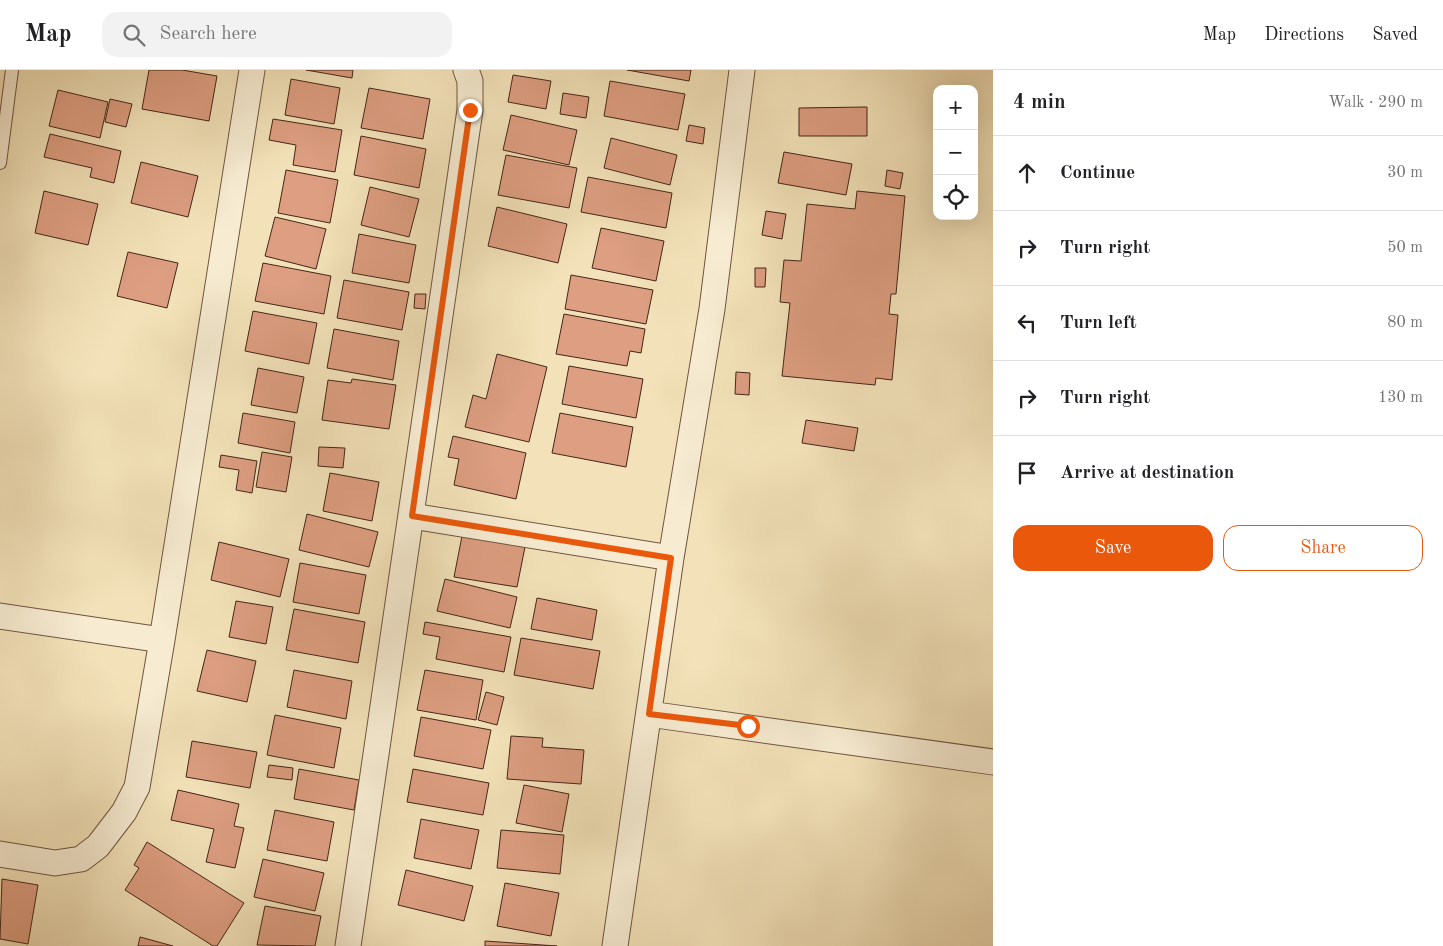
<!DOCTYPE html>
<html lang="en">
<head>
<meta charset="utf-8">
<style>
  :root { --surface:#fff; --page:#f2f2f2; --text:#202124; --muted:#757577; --line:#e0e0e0; --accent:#ea580c }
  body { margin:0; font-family:"Old Standard TT",serif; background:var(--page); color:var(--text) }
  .controls { position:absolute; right:15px; top:15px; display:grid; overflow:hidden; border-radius:10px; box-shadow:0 5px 20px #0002 }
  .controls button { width:45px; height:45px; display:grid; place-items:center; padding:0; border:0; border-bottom:1px solid var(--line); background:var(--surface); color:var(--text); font:25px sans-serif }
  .stop { position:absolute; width:15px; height:15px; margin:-11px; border:4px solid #ea580c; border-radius:50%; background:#fff }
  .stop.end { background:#ea580c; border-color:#fff; box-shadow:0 1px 5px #0008 }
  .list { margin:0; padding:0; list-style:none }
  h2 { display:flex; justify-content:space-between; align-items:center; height:65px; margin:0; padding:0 20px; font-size:21px }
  h2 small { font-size:16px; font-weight:400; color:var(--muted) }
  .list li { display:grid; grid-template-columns:32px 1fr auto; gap:15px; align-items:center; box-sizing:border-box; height:75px; padding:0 20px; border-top:1px solid var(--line) }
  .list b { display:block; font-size:19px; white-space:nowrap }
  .list em { font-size:16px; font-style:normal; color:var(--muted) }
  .actions { display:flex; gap:10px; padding:15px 20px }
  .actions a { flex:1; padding:11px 0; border:1px solid var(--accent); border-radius:15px; text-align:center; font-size:18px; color:var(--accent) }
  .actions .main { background:var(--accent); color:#fff }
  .icon { flex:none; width:28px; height:28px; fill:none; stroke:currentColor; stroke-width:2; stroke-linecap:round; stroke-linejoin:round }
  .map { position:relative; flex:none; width:993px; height:876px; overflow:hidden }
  header { display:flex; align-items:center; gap:30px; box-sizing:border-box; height:70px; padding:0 25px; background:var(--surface); border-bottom:1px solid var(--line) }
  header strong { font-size:24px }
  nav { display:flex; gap:28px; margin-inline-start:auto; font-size:18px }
  .search { width:350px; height:45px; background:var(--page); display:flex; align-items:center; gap:12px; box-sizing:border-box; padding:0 18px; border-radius:15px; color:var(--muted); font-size:19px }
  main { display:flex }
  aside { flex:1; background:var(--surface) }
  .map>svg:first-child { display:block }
  .building { fill:#dd9e81; stroke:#452617 }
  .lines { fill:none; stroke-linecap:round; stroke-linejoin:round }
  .lane-casing { stroke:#705540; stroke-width:14 }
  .street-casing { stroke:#705540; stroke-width:27 }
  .lane { stroke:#f7ecd2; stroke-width:12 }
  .street { stroke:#f7ecd2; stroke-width:25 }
  .route { stroke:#ea580c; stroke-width:6 }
</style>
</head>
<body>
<header>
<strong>Map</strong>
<div class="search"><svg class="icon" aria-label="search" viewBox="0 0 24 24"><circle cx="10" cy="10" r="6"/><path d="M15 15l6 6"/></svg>Search here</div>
<nav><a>Map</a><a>Directions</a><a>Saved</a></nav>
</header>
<main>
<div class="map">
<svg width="993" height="876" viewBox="0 0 993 876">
  <rect width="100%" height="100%" fill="#f3e2b9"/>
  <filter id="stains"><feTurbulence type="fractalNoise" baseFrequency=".004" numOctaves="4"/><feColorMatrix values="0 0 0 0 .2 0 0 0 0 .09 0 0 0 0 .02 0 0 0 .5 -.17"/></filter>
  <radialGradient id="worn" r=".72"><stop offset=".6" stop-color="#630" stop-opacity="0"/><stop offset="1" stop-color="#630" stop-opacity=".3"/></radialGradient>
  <path class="building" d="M149 0H182L217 6 209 51 142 39Z
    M306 0H353L352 8Z
    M627 0H691L689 11Z
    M513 5 551 11 546 39 508 32Z
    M291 9 340 18 334 54 285 45Z
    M610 11 685 24 678 60 604 46Z
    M369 18 430 29 423 69 361 58Z
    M58 20 108 32 100 68 49 56Z
    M563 23 589 27 586 48 560 44Z
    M110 29 132 34 126 57 105 52Z
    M867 37V66H799V38Z
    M511 45 577 60 569 95 503 80Z
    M273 49 342 60 335 102 293 95 296 75 269 70Z
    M689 55 705 58 703 74 686 71Z
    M50 64 121 81 114 113 90 107 92 98 44 87Z
    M361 66 426 79 419 118 354 105Z
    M611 68 677 85 670 115 604 98Z
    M784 82 852 94 846 125 778 113Z
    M506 85 577 98 569 138 498 125Z
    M141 92 198 106 188 147 131 133Z
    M286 100 338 110 330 153 278 143Z
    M887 100 903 103 900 119 885 116Z
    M588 107 672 123 666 158 581 142Z
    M370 117 419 129 409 167 361 155Z
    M44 121 98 134 88 175 35 163Z
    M857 121 905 126 896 224H891L889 244 898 245 892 310 876 308 875 315 782 306 790 233 780 232 784 190 801 191 807 134 855 139Z
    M497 137 567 154 558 193 488 176Z
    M766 141 786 144 782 169 762 165Z
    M275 147 326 159 316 199 265 186Z
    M601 158 664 171 656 211 592 198Z
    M359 164 416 175 409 213 352 203Z
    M128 182 178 193 167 238 117 226Z
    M263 193 331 206 324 244 255 231Z
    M755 198H766L765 217H755Z
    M571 205 653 220 646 254 565 239Z
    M344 210 409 222 402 260 337 248Z
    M415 224H426L425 239 414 238Z
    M253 241 317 253 309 294 245 281Z
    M564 244 645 259 641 283 630 281 627 296 556 284Z
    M334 259 399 271 393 310 327 298Z
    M497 284 547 297 529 372 465 357 473 325 486 329Z
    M569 296 643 309 636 348 562 334Z
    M258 298 304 307 297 343 251 335Z
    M736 302 750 303 749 325 735 324Z
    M352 309 396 315 389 359 322 350 328 310 351 313Z
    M243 343 295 352 290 383 238 373Z
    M560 343 633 357 626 397 552 383Z
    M806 350 858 358 854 381 802 373Z
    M453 366 526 383 516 429 454 415 459 389 448 387Z
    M319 377 345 378 343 398 318 396Z
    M262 382 292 387 286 422 256 417Z
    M221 385 257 391 252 423 236 420 239 400 219 397Z
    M330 403 379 412 372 451 323 441Z
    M307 444 378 462 369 497 299 480Z
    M462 466 525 477 517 517 454 507Z
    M219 472 289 489 280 527 211 510Z
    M300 493 366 505 359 544 293 532Z
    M445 509 517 527 510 558 437 541Z
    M537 528 597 540 592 570 531 559Z
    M236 531 273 537 266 574 229 567Z
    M294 539 365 552 358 593 286 580Z
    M425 552 511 567 504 602 436 589 440 567 423 564Z
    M521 568 600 581 593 619 514 605Z
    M207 580 256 591 247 632 197 621Z
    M294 600 352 611 346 649 287 637Z
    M425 600 483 610 476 650 417 640Z
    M486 622 504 627 497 655 478 650Z
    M275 645 341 658 334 698 267 685Z
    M421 647 491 660 483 699 414 686Z
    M511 666 543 668 542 677 584 680 581 714 507 709Z
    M192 671 257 682 250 718 186 707Z
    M269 695 293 698 292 710 267 707Z
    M299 699 359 710 354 740 294 729Z
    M413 699 489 713 483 745 407 732Z
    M524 715 569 724 562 762 516 753Z
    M178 720 239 734 234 756 244 758 235 798 206 792 214 759 171 750Z
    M275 740 334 752 327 791 267 780Z
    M421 749 479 760 471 799 414 788Z
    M501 760 564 765 560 804 497 798Z
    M147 772 244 833 217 876H213L125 820 139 798 134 795Z
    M263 789 324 803 315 841 254 827Z
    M406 800 473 816 464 851 398 835Z
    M2 809 38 815 28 874 0 869Z
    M505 813 559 823 551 866 497 856Z
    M265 836 321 846 315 876 257 875Z
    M140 867 173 876H138Z
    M485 871 557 876H485Z"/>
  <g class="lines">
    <defs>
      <path id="lane" d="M0 93 12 0"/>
      <path id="street" d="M412 446 671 488 712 239 742 0
        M0 546 162 570
        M649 644 993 692
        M0 784 55 793 81 789 98 776 124 742 137 717 162 570 252 0
        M348 876 470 40V11L466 0
        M615 876 671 488"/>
    </defs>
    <use href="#lane" class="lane-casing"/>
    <use href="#street" class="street-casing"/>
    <use href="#lane" class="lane"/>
    <use href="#street" class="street"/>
  </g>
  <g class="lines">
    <path class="route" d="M470 40 412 446 671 488 649 644 748 656"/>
  </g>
  <rect width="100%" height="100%" filter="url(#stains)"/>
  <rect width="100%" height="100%" fill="url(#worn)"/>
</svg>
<div class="controls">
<button>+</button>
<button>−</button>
<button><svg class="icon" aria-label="locate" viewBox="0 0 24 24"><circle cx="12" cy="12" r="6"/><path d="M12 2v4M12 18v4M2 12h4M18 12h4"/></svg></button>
</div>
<div class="stop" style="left:748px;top:656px"></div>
<div class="stop end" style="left:470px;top:40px"></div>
</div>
<aside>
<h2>4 min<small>Walk · 290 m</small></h2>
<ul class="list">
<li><svg class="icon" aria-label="ahead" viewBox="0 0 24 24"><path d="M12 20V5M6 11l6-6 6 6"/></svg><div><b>Continue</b></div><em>30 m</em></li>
<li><svg class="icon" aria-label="right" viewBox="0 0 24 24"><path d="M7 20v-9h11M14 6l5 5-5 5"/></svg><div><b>Turn right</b></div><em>50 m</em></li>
<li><svg class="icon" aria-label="left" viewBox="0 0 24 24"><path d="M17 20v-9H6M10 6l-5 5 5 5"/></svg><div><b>Turn left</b></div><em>80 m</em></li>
<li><svg class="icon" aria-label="right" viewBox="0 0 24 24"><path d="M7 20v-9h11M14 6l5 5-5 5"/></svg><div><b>Turn right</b></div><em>130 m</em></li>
<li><svg class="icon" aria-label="arrive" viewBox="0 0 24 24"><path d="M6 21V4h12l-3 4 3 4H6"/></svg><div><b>Arrive at destination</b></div></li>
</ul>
<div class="actions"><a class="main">Save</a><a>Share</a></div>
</aside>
</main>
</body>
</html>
